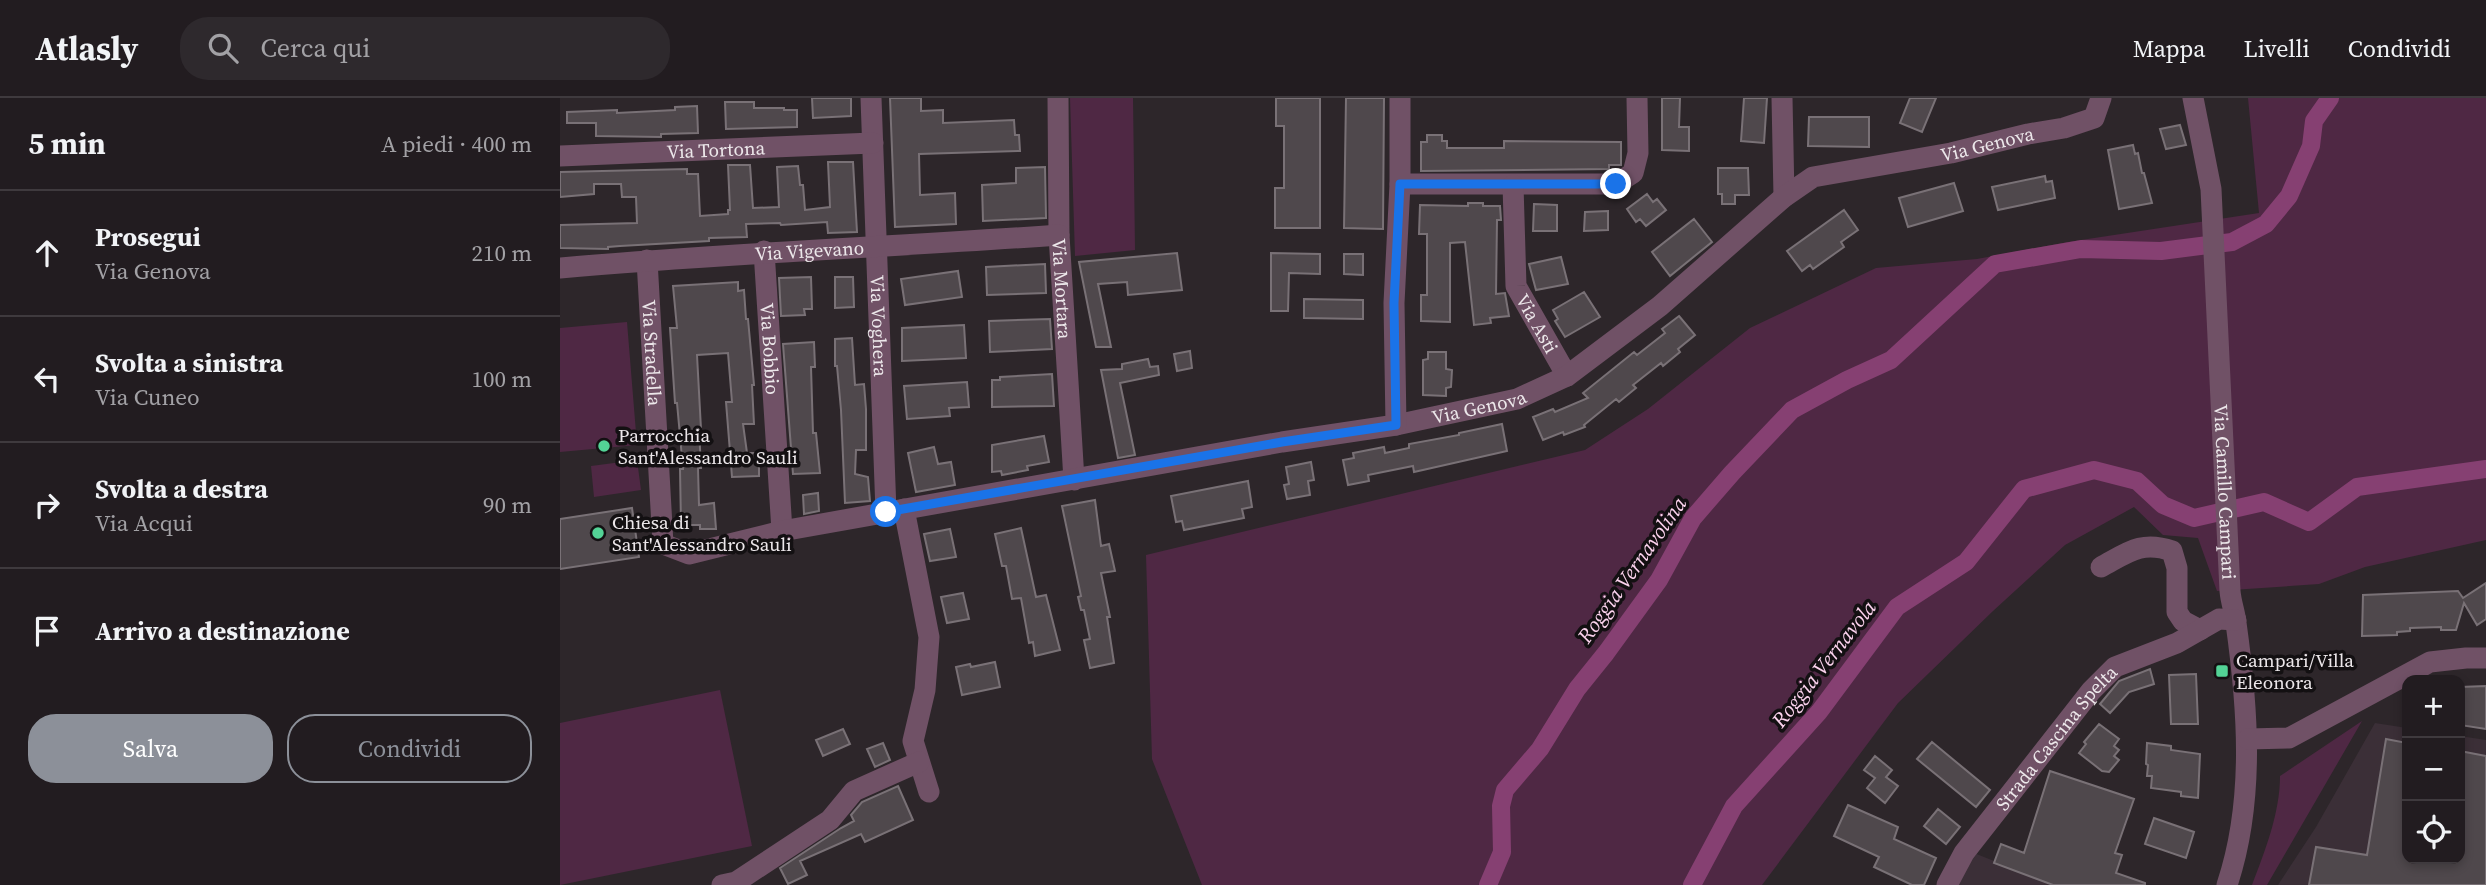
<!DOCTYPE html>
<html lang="it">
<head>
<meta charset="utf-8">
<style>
  :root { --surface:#221c20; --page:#2e292d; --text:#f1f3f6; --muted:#a2a1a5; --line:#3f3a3e; --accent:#8c9099 }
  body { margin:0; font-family:"Source Serif 4",serif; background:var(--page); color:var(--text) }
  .controls { position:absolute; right:21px; bottom:21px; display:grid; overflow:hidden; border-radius:14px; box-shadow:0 4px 10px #0003 }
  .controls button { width:63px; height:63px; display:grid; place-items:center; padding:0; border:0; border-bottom:2px solid var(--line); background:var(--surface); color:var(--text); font:35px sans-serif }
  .stop { position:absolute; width:21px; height:21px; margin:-16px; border:5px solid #1a73e8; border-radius:50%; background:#fff }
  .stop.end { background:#1a73e8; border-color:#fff; box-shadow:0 2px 7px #0008 }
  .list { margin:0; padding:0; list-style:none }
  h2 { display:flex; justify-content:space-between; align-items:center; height:91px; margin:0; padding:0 28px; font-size:30px }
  h2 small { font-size:23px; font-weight:400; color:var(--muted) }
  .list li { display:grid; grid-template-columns:46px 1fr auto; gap:21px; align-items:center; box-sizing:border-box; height:126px; padding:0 28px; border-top:2px solid var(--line) }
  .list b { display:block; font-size:26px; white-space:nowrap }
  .list p { margin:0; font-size:23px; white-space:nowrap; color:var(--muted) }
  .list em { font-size:23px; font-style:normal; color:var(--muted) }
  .actions { display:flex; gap:14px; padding:21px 28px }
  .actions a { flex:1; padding:16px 0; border:2px solid var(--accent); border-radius:28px; text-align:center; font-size:24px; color:var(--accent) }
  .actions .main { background:var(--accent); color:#fff }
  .icon { flex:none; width:38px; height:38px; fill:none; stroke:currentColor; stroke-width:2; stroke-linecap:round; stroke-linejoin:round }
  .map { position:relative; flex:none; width:1926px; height:787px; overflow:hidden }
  header { display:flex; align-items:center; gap:42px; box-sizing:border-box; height:98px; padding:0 35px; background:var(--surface); border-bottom:2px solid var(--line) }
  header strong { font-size:33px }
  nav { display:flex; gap:38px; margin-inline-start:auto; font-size:24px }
  .search { width:490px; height:63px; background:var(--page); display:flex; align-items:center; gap:18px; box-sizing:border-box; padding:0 24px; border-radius:28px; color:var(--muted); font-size:26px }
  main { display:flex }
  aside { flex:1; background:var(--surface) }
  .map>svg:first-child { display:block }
  .built { fill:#3b2f37 }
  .green { fill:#4f2844 }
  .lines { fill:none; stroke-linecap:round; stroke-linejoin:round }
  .canal { stroke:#864072; stroke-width:18 }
  .building { fill:#4f484c; stroke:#797176; stroke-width:2 }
  .minor { stroke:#705166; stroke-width:21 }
  .route { stroke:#1a73e8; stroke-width:9 }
  .poi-dot { fill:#53d396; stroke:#131012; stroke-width:2.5 }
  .labels { text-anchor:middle; stroke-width:7; stroke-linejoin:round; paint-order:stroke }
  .street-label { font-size:19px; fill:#ece7ea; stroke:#131012 }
  .poi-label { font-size:19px; fill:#ece7ea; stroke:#131012; text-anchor:start }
  .water-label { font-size:21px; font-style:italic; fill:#fcd3ee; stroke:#131012 }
</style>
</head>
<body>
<header>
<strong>Atlasly</strong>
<div class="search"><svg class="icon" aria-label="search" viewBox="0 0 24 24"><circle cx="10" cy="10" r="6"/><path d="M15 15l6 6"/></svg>Cerca qui</div>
<nav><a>Mappa</a><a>Livelli</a><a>Condividi</a></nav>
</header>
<main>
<aside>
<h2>5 min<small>A piedi · 400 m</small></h2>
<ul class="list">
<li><svg class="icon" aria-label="ahead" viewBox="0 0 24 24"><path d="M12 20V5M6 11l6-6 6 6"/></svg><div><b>Prosegui</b><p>Via Genova</p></div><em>210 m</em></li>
<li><svg class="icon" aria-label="left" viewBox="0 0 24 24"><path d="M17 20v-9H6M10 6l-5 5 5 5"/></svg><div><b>Svolta a sinistra</b><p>Via Cuneo</p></div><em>100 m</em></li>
<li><svg class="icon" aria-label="right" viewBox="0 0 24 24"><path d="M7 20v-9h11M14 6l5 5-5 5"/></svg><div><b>Svolta a destra</b><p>Via Acqui</p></div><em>90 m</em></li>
<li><svg class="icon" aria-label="arrive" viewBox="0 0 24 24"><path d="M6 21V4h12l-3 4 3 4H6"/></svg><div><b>Arrivo a destinazione</b></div></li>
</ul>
<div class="actions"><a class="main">Salva</a><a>Condividi</a></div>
</aside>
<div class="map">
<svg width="1926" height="787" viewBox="0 0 1926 787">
  <rect width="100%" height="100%" fill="#2d262a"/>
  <path class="built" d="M1815 625 1847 630V761H1900V638L1926 642V787H1718L1756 729Z
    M1414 755 1494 787H1395Z"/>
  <path class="green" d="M510 0H573L575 152 515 158Z
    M1688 0H1926V442L1805 469 1759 486 1657 493 1638 440 1603 437 1574 409 1505 447 1433 513 1338 605 1202 787H642L592 661 586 457 1025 352 1088 311 1190 230 1316 170 1417 161 1508 144 1699 115Z
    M67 224 77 347 0 354V230Z
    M77 362 81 392 34 399 31 368Z
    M160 592 192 748 0 787V625Z
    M1802 623 1707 787H1692C1705 753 1720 715 1720 678Z"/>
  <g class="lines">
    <path class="canal" d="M928 787 942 754 941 708 945 692 980 651 1017 591 1046 555 1099 482 1133 420 1172 375 1232 312 1287 282 1331 262 1435 166 1521 151 1601 153 1672 144 1706 126 1729 98 1751 48 1754 23 1770 0
      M1132 787 1174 708 1259 614 1337 509 1406 464 1464 391 1534 372 1577 383 1603 407 1634 420 1704 404 1749 424 1797 389 1926 371"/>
  </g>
  <path class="building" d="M252 0H291V18L253 20Z
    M330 0H361V13L383 12V25L454 22 455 37H459L460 53 359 56 360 97 395 95 396 126 335 129Z
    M716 0H760V130H715V90H724V28H716Z
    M786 0H824L823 131 784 130Z
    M1102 0H1120L1119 29H1129V53L1102 52Z
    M1184 0H1207L1204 45 1181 43Z
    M1350 0H1376L1362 34 1340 25Z
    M165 4H194V10H224V12H237V29L166 31Z
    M137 8 138 35 101 36V39L36 38V25H7V14L57 12V15L115 12V9Z
    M1249 19H1309V49L1248 48Z
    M1620 27 1626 47 1606 51 1600 31Z
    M867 37H882V43H887V50H944V43L1061 44V67H1049V71L861 73V44H867Z
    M1573 47 1575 56 1578 55 1582 75H1584L1592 105 1559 111 1548 52Z
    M268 64H293L297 134 268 135 267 124 221 127 220 125 186 126 187 139 149 140V143L60 148 48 149V151L0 150V127L77 125 76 99H62L61 86H34V96L0 99V74L127 71V76H138L140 118 168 116V112H170L168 67H190L193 110 219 109 217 69 238 68 240 87H243L245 112 270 109Z
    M485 69 486 120 423 123 422 87 456 85V70Z
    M1158 70H1188L1189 97H1175V106H1162V96H1158Z
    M1485 78 1486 84 1492 83 1495 100 1438 112 1432 89Z
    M1394 85 1403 113 1348 129 1339 100Z
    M1087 96 1093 104 1097 101 1106 112 1086 128 1080 121 1076 124 1067 111Z
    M908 105H923V108H940L941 122H937L936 196 945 195 949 218 930 220 931 225 914 227 905 144 890 145V224L861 223V197H867V136H859L860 107 908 108Z
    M974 106 997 107V133H973Z
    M1284 112 1298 132 1281 144 1284 149 1253 171 1250 167 1242 173 1227 153Z
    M1048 113V132L1024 133 1025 114Z
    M1134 121 1152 144 1110 178 1092 154Z
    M617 155 622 192 568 197 567 184 538 186 551 249H536L519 164Z
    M711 155 760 156V176L729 175 728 213H711Z
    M784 156H803V177L784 176Z
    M1001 159 1008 186 976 192 969 166Z
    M485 166 486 195 427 197 426 169Z
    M398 173 402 199 345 207 341 181Z
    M251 179 252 211H244L245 217 221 218 219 180Z
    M275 179H293L294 209 275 210Z
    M178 184V193L184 192 186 221H188L194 287H192L194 326H183L187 355H199V378L172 379 166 304H172L168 255 137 257 141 331H139L141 370H138L139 407 154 405 156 431H140V427H121L120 371H123L117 305H115L110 230H117L113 188Z
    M1024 194 1040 219 1005 239 995 223 998 221 993 212Z
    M744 201 803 202V221L744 220Z
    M1119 218 1135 237 1118 251 1120 254 1103 268 1101 265 1073 287 1076 290 1059 304 1056 301 1024 327 1025 329 1004 337 1003 334 983 342 973 319 993 311 995 314 1028 300 1023 295 1074 254 1077 257 1105 235 1102 231Z
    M490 221 492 251 430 254 429 223Z
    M404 227 406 260 342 263V230Z
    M292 240 295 287 304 286 306 311V352H296L295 376 308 379 310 403 285 405 281 312 277 268H275V241Z
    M254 244 255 269H251L253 335H256L260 375 233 376 223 246Z
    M630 253 632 270 617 273 614 256Z
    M868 254H886V271L892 272 891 289 886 290V298L863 297V262L868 261Z
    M588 261 590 269 598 268 599 277 560 285 575 357 558 360 541 272 562 271V266Z
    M492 276 494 308 432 309V282H440V279Z
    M407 284 409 309 389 310 390 318 347 321 344 288Z
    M942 326 947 353 854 374 853 368 808 377 809 383 788 387 783 362 794 360 793 355 824 349 825 355 849 350V346L899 337V335Z
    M484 338 489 364 467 368 468 372 442 377 441 373 432 374V347Z
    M374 349 378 366 391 364 395 387 356 394 348 355Z
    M751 364 754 382 748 383 750 397 727 401 724 387 729 386 726 369Z
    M688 383 692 409 682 411 684 420 624 432 622 423 616 424 611 398Z
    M258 395 259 413 244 416 243 397Z
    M535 402 541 448 549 446 555 473 541 475 550 519H547L554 565 530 570 524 542 530 541 524 512H521L518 499 521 498 502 408Z
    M72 410 79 459 0 471V421Z
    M461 430 476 499 486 497 500 552 475 558 473 544 469 545 461 500 452 501 446 468H442L435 436Z
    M390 431 396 459 370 463 364 436Z
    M1926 485V521L1917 527 1904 505 1896 532H1881V529L1850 530V533L1837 534V537L1802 538 1803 497 1898 493 1903 500Z
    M403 495 409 521 387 525 381 499Z
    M435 564 440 589 402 597 396 569 410 566 411 569Z
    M1590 571 1594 586 1569 594 1550 615 1540 606 1559 583Z
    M1636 576 1638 626H1611L1609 577Z
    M1926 588V631L1900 627V589Z
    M1539 626 1559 641 1554 648 1559 652 1554 658 1559 662 1549 674 1542 673 1519 655 1526 646 1524 644Z
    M283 631 290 646 263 658 256 642Z
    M1826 641 1847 645V761H1900V653L1926 658V787H1749L1756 749 1807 757Z
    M1372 644 1430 692 1416 709 1357 661Z
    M323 645 330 662 315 669 307 651Z
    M1587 645 1611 648V652L1640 656 1638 700 1621 698V694L1591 690 1592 678H1587L1588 667 1586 666Z
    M1315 658 1332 672 1326 679 1338 688 1325 705 1307 690 1315 680 1304 672Z
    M1490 673 1574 701 1555 755 1562 757 1556 775 1585 785V787H1493L1434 765 1441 746 1464 755Z
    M338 688 353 722 305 744 301 736 240 763 247 777 228 786 220 770 281 730 294 723 291 717 302 704Z
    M1288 707 1338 729 1334 741 1376 760 1364 787H1352L1314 769 1319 759 1274 738Z
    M1378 711 1400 729 1386 746 1364 728Z
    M1594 720 1634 734 1626 760 1585 746Z"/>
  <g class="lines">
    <g class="minor">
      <path id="s1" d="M311 0 326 414"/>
      <path id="s2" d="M498 0 499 137 514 382"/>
      <path d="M1222 0 1224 99"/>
      <path id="s3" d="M1633 0 1651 91 1670 493C1671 505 1675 514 1676 525 1688 611 1695 703 1667 787"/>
      <path id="s4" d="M0 58 313 45"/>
      <path d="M840 86H1056L1073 75 1078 55 1077 0"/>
      <path id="s5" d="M953 87 956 188 1007 278"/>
      <path id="s6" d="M204 153 222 433"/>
      <path id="s7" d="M87 162 103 446 129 456 222 433 722 344 836 327 957 301 1007 278 1100 208 1224 99 1253 79 1391 55 1468 36 1504 30 1534 20 1541 0"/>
      <path id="s8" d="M0 170C166 155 332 149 499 137"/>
      <path d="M836 327 834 205 840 86V0"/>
      <path d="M344 411 369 539 365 592 353 643 369 694"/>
      <path d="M1541 469C1567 455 1581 442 1612 453L1617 470V514L1623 523 1640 532"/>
      <path d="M1688 641 1729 640 1870 564 1906 560H1926"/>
      <path d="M162 787 176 784 270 722 294 693 359 664"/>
      <path id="s9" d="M1387 787 1404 755 1531 593 1555 569 1617 545 1659 521 1676 522"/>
    </g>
  </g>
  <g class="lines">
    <path class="route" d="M326 414 722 344 836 327 834 205 840 86H1056"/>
  </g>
  <g class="poi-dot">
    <circle cx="44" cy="348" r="7"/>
    <circle cx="38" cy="435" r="7"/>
    <rect x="1655" y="566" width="14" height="14" rx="3.5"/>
  </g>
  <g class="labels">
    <g class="street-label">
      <text dy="7" stroke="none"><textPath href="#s7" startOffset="1704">Via Genova</textPath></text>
      <text dy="7" stroke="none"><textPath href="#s4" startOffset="156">Via Tortona</textPath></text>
      <text dy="7" stroke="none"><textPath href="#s8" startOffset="250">Via Vigevano</textPath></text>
      <text dy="7" stroke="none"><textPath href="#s2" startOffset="191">Via Mortara</textPath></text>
      <text dy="7" stroke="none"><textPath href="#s5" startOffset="144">Via Asti</textPath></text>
      <text dy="7" stroke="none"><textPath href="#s1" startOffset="228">Via Voghera</textPath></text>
      <text dy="7" stroke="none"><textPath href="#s6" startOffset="98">Via Bobbio</textPath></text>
      <text dy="7" stroke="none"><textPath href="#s7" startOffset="93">Via Stradella</textPath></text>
      <text dy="7" stroke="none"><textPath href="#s7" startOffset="1116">Via Genova</textPath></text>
      <text dy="7" stroke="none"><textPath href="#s3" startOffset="396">Via Camillo Campari</textPath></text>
      <text dy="7" stroke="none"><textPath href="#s9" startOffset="184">Strada Cascina Spelta</textPath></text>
    </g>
    <g class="poi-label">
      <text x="58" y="344">Parrocchia<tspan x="58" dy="22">Sant'Alessandro Sauli</tspan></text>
      <text x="52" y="431">Chiesa di<tspan x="52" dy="22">Sant'Alessandro Sauli</tspan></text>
      <text x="1676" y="569">Campari/Villa<tspan x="1676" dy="22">Eleonora</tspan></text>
    </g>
    <g class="water-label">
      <text transform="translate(1072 472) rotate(-55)" y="7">Roggia Vernavolina</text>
      <text transform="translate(1264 566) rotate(-52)" y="7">Roggia Vernavola</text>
    </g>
  </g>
</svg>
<div class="controls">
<button>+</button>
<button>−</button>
<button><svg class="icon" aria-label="locate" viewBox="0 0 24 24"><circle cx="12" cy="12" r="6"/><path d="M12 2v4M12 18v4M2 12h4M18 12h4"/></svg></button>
</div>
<div class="stop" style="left:326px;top:414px"></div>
<div class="stop end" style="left:1056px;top:86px"></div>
</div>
</main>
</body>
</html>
